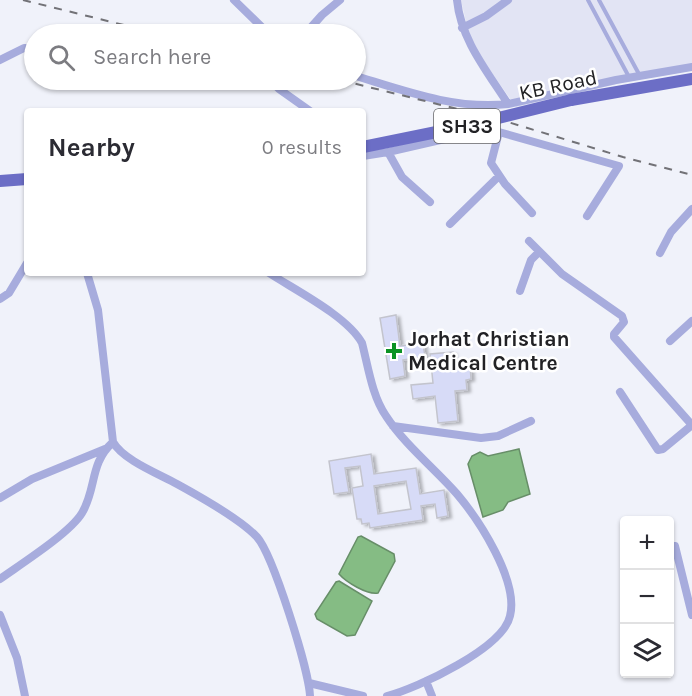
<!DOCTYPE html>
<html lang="en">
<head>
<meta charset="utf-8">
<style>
  :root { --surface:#fff; --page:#f2f2f3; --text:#2b2b33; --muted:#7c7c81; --line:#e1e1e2 }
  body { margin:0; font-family:Karla,sans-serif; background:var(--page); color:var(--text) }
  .controls { position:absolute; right:18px; bottom:18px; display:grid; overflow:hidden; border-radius:6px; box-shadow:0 2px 4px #0004 }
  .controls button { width:54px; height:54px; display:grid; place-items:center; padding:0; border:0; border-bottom:2px solid var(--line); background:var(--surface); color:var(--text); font:30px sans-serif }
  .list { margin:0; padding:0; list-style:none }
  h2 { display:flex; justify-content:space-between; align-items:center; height:78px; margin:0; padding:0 24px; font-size:26px }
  h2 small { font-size:20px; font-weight:400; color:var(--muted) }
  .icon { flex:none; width:33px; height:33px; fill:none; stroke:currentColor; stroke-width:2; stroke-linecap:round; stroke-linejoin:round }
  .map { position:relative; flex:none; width:692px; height:696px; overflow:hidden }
  .search { position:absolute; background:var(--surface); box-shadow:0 2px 4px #0004; left:24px; top:24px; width:342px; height:66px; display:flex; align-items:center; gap:15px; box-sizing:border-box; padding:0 21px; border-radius:33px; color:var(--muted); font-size:22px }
  .panel { position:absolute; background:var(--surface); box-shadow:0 2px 4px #0004; left:24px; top:108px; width:342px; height:168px; border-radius:6px }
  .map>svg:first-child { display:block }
  .built { fill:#e2e4f4 }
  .water { fill:#85bc84; stroke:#678e68; stroke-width:1.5 }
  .building { fill:#d7dbf7; stroke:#c3c4cd; stroke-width:1.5; fill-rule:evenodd; filter:url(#shadow) }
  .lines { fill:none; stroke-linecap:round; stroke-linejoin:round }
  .lane { stroke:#a7acdd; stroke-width:4 }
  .street { stroke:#a7acdd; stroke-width:8 }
  .primary { stroke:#6c6ec6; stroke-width:12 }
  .rail { stroke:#727277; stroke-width:2; stroke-dasharray:8 8; stroke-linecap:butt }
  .primary-bridge { stroke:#6c6ec6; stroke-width:12 }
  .poi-dot { fill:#0b9224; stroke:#fff; stroke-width:2 }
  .labels { text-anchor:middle; stroke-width:5; stroke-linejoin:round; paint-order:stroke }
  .shield { fill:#fff; stroke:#646466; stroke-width:1.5 }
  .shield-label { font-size:20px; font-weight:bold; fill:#222225 }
  .street-label { font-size:21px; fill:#222225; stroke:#fff }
  .poi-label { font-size:21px; font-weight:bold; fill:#222225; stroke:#fff; text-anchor:start }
</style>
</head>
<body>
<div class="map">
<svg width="692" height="696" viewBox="0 0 692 696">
  <defs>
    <filter id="shadow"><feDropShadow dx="3.5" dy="2" stdDeviation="1.5" flood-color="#0004"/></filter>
  </defs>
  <rect width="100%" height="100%" fill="#f0f2fa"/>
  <path class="built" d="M461 0H692V65L541 103 516 107 482 59 469 35Z"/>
  <path class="water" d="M519 449 530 494 508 502 503 510 483 517 468 464 472 456 480 452 488 456Z
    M361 536 394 554 395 561 378 593C367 595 346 582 339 574L358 537Z
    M339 581 372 601 355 635 347 636 317 619 315 614 336 582Z"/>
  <path class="building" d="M396 315 400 346 423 343 425 357 403 360 405 376 390 379 380 318Z
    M453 352 454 367 470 365 471 379 466 380 467 390 455 391 458 421 438 423 435 396 413 399 411 385 433 383 430 354Z
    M371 454 374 474 416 468 420 494 444 490 448 516 437 518 435 504 421 506 423 520 370 528 369 523 362 524 361 519H357L352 488 363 486 360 466 345 468 349 492 334 494 329 461ZM406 481 411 509 378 514 374 486Z"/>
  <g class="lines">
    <path class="lane" d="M588 0 629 77
      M599 0 640 76"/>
    <path class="street" d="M234 0 269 34
      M457 0C461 40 487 71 508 104L616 80 692 67
      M462 28 486 16 508 0
      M305 34 322 15 340 0
      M0 60 24 48H32
      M356 76C405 91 456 110 508 104
      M275 80V85L279 89 310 111
      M499 132 491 163 505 184 532 213
      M388 152 475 132H499L619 166 587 216
      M363 156 388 152 402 177 430 202
      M450 224 499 176
      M529 241 562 274 622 316 624 322 614 334V337L692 425
      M660 253 671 232 692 209
      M87 273 98 310 113 442C123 460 159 474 177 484 199 496 240 519 257 537 273 555 309 670 310 696
      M269 273C295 290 347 316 362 343 368 366 372 396 386 416 405 445 434 468 457 494 479 520 519 581 510 616 503 648 418 688 387 696
      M520 291 531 260 539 252
      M0 299 9 293 27 263
      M670 341 692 321
      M620 392 658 450 663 449 692 425
      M393 426 481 438 498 436 531 421
      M0 498 32 479 105 449
      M675 546 692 615
      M0 579C21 564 70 533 82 513 97 488 89 464 113 442
      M0 615 17 658 25 696
      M426 681 432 696
      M309 683 363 696"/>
    <path class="primary" d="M571 100 692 79
      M0 181 27 179"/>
    <path class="rail" d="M23 0 160 34
      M340 80 498 119 623 157 692 175"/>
    <path class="primary-bridge" d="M363 147 466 126 571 100"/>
  </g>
  <path class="poi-dot" d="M391 342h6v6h6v6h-6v6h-6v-6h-6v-6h6z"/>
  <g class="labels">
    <rect class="shield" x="434" y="109" width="66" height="34" rx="4.5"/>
    <g class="shield-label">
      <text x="467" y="133">SH33</text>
    </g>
    <g class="street-label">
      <text transform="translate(558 85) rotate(-12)" y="7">KB Road</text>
    </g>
    <g class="poi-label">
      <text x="408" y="346">Jorhat Christian<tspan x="408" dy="24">Medical Centre</tspan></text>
    </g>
  </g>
</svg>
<div class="controls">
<button>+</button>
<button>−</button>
<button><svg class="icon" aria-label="layers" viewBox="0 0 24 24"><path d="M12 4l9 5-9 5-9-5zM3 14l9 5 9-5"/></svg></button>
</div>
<div class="search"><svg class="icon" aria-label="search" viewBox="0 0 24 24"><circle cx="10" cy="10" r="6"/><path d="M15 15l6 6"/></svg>Search here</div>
<section class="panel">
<h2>Nearby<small>0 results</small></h2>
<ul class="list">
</ul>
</section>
</div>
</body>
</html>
